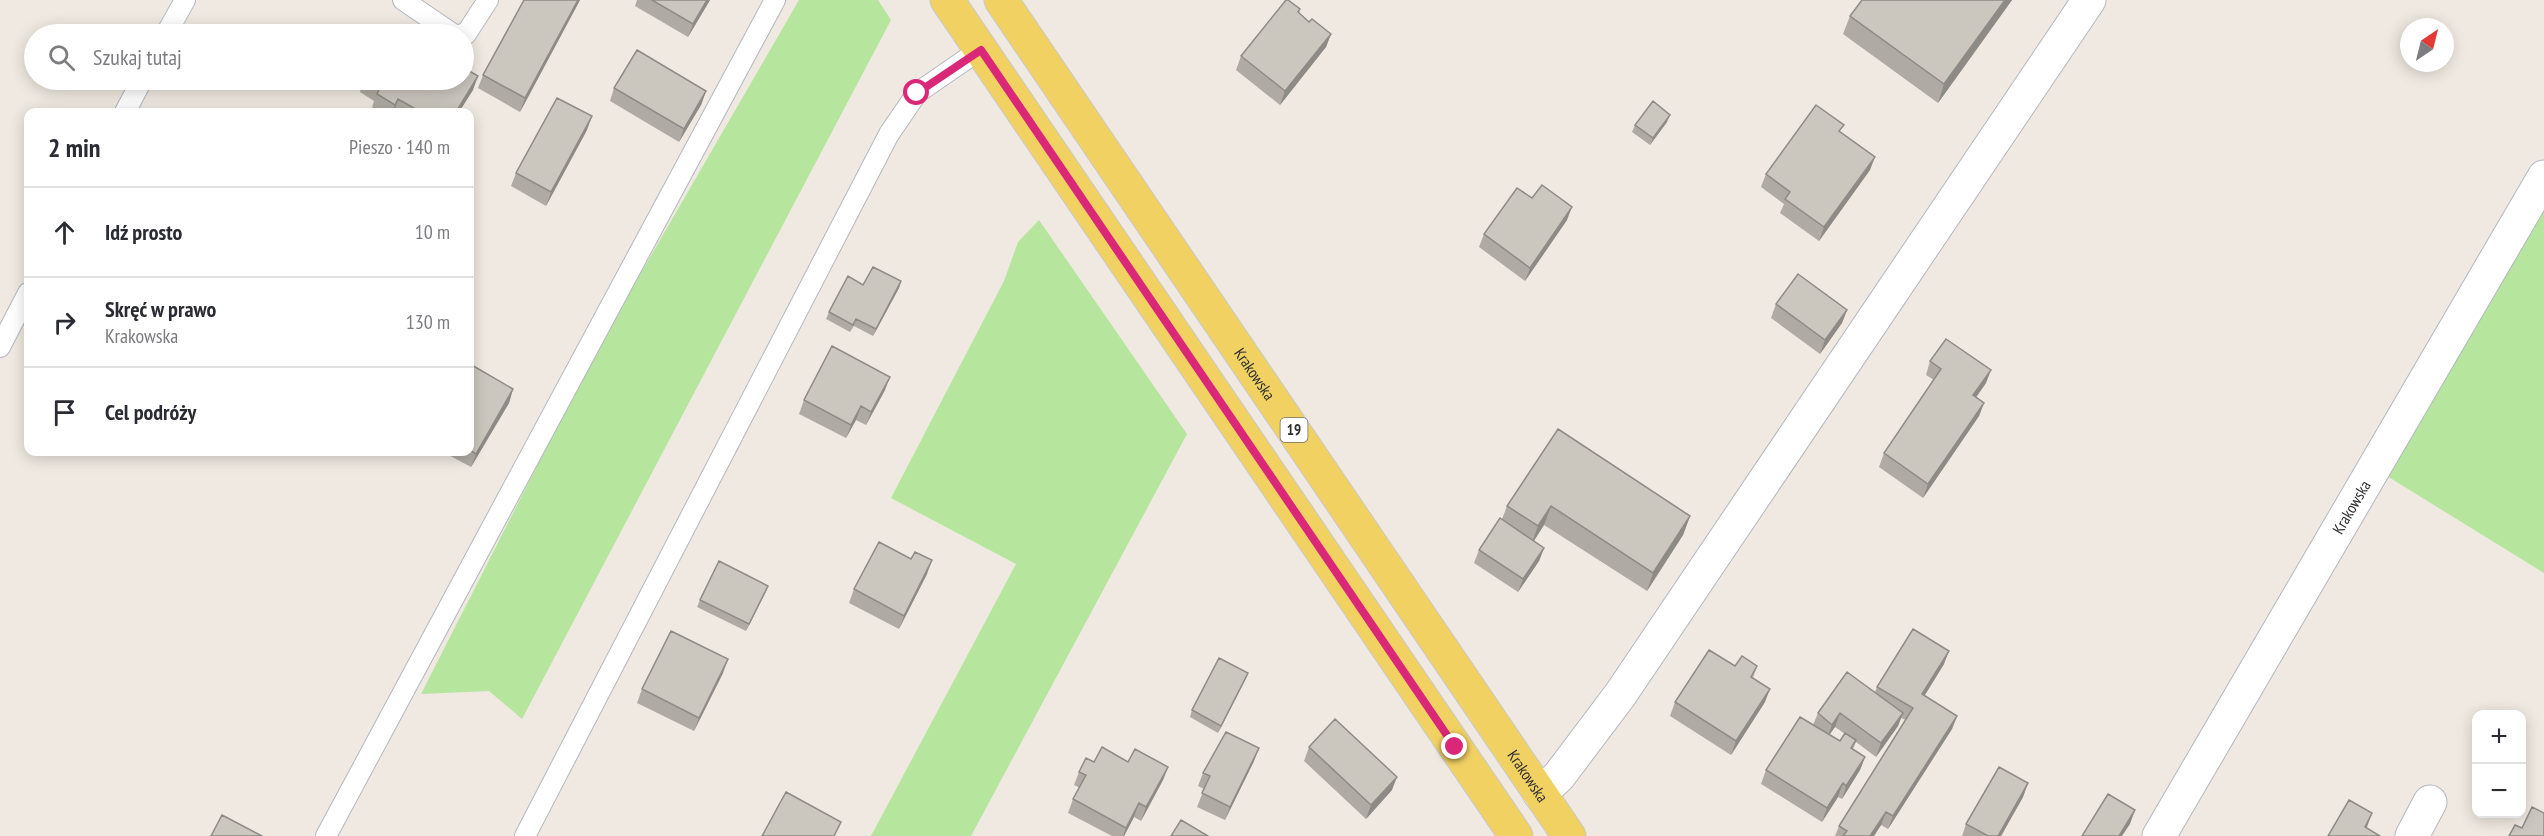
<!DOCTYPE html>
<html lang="pl">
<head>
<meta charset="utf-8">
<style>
  :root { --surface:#fff; --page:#f7f7f7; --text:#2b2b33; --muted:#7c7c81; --line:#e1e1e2 }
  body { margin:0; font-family:"PT Sans Narrow",sans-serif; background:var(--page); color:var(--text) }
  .controls { position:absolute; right:18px; bottom:18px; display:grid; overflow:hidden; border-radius:12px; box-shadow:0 3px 15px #0003 }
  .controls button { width:54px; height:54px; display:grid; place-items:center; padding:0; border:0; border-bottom:2px solid var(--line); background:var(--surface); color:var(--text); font:30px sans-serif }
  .compass { position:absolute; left:2400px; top:18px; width:54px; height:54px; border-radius:50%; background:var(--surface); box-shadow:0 3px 15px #0003; rotate:35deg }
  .stop { position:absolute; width:18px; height:18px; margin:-14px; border:4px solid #db2777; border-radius:50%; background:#fff }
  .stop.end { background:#db2777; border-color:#fff; box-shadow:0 2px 6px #0008 }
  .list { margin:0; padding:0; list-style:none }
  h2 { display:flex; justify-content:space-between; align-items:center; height:78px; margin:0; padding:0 24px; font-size:26px }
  h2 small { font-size:20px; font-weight:400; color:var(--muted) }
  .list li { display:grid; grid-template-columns:39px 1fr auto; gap:18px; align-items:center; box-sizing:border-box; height:90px; padding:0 24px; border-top:2px solid var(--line) }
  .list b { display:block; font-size:22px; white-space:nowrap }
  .list p { margin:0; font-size:20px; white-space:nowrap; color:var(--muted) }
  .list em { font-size:20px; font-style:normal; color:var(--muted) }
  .icon { flex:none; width:33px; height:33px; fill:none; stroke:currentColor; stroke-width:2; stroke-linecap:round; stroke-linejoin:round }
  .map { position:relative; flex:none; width:2544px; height:836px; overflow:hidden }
  .search { position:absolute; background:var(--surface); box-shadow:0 3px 15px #0003; left:24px; top:24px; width:450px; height:66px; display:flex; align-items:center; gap:15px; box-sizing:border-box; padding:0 21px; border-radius:33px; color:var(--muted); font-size:22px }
  .panel { position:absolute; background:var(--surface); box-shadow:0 3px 15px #0003; left:24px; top:108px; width:450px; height:348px; border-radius:12px }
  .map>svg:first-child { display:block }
  .green { fill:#b6e59e }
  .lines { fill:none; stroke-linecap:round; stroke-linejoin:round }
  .lane-casing { stroke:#b4b7c1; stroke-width:22 }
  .street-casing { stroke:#b4b7c1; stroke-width:35 }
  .primary-casing { stroke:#c9c9c9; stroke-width:35 }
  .lane { stroke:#fff; stroke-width:20 }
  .street { stroke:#fff; stroke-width:33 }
  .primary { stroke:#f2d163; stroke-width:33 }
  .wall { fill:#afaba4; fill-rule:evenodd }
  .shaded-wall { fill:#8e8b86 }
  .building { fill:#cbc7bf; stroke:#8e8b86; stroke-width:1.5 }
  .route { stroke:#db2777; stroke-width:8 }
  .labels { text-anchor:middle; stroke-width:5; stroke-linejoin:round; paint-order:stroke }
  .shield { fill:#fff; stroke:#6d6d6d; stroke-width:1.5 }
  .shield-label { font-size:15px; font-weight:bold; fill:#2e2e2e }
  .street-label { font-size:16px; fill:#2e2e2e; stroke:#fff }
</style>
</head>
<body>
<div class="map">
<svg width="2544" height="836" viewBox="0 0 2544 836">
  <rect width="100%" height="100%" fill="#efe9e1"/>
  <path class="green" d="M799 0H878L891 20 522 719 489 691 421 694 594 354Z
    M2544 210V573L2387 476Z
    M1039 220 1187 434 971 836H871L1016 564 891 498 1004 281 1018 242Z"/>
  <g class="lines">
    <defs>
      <path id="lane" d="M403 0 453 34
        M166 34 185 0
        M462 34H466L488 0
        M125 112 142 80
        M0 347 28 293
        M326 836 775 0
        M525 836 889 134 917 93 981 49"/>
      <g id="street">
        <path d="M1540 794 1559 776 1620 695 2089 0"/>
        <path id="s1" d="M2159 836 2544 177"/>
        <path d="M2412 836 2430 802"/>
      </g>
      <g id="primary">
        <path d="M947 0 1516 836"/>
        <path id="s2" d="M1001 0 1569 836"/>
      </g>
    </defs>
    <use href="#lane" class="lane-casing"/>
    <use href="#street" class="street-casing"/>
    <use href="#primary" class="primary-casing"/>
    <use href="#lane" class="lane"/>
    <use href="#street" class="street"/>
    <use href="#primary" class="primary"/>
  </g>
  <path class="wall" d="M524 0H580L520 112 478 88 483 75Z
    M637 0H710L688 37 635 6Z
    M1862 0H2012L1938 103 1843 34 1850 16Z
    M1300 9 1299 13 1309 22 1331 34 1326 47 1280 105 1236 70 1241 56Z
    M364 80H464L473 90 459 112H380L372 107 374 101 360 92Z
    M614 88 706 91 701 105 679 142 610 101Z
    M1667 122 1650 145 1632 132 1635 125Z
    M587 130 546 206 511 186 516 173Z
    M1841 132 1870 170 1819 241 1780 213 1784 204 1761 187 1766 174Z
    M1532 198 1567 220 1525 281 1479 247 1484 234Z
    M901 281 899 288 873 336 854 326 850 332 826 319 829 312 863 285Z
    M1776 304 1847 310 1842 323 1820 354 1771 318Z
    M1930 361 1986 383 1976 397 1984 403 1979 416 1923 498 1879 467 1884 453 1934 380 1926 375Z
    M470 364 513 389 509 403 471 467 443 452H470Z
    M885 390 866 425 856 420 846 438 799 414 804 400Z
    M1558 429 1690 516 1683 535 1647 591 1544 525 1534 541 1544 548 1539 561 1518 592 1474 563 1479 550 1502 519 1507 506Z
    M927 574 899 629 849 603 854 589Z
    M765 593 746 631 697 607 700 600Z
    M1944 664 1924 696 1957 716 1952 729 1888 829 1881 825 1874 836H1835L1839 826 1906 720 1901 718 1898 726 1876 757 1856 742 1853 749 1865 757 1860 770 1842 799 1838 797 1822 822 1761 784 1766 770 1813 725 1818 713 1875 692 1877 687ZM1835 727 1845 734 1840 741 1829 735Z
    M1735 666H1757L1753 678 1765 702 1731 755 1670 716 1675 702Z
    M723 673 694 731 637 703 642 689Z
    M1245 680 1218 733 1190 717 1192 710Z
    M1309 747 1392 790 1366 819 1304 761Z
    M1254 761 1225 820 1197 807 1204 789 1198 786 1203 773Z
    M1094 762H1128L1168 767 1163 780 1141 821 1134 817 1124 836H1112L1068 813 1073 799 1080 788 1074 785 1079 772Z
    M2028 783 2023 797 2001 836H1962L1966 824Z"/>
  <path class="shaded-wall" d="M578 0H580L520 112 525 98Z
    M707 0H710L688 37 693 24Z
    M2005 0H2012L1938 103 1944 84Z
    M1331 34 1326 47 1280 105 1285 91Z
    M478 76 473 90 459 112H456Z
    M706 91 701 105 679 142 684 129Z
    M398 99 394 112H392L395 105Z
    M1670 115 1667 122 1650 145 1653 138Z
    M592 116 587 130 546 206 551 192Z
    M1875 157 1870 170 1819 241 1824 227Z
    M1572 207 1567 220 1525 281 1530 268Z
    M901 281 899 288 873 336 876 329Z
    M1847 310 1842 323 1820 354 1825 340Z
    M1991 370 1986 383 1968 409 1973 395Z
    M890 377 885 390 866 425 871 412Z
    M513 389 509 403 471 467 476 454Z
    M1984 403 1979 416 1923 498 1928 484Z
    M861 406 856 420 846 438 851 425Z
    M1551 506 1544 525 1531 545 1538 526Z
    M1690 516 1683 535 1647 591 1653 573Z
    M1544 548 1539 561 1518 592 1523 579Z
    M932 560 927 574 899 629 904 616Z
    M768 586 765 593 746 631 749 624Z
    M1949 651 1944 664 1917 708 1922 694Z
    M728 659 723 673 694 731 699 718Z
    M1248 673 1245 680 1218 733 1221 726Z
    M1770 689 1765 702 1731 755 1736 741Z
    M1840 713 1835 727 1827 738 1832 725Z
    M1903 713 1898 726 1876 757 1881 743Z
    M1957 716 1952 729 1888 829 1893 816Z
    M1259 748 1254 761 1225 820 1230 807Z
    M1865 757 1860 770 1842 799 1846 786Z
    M1168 767 1163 780 1141 821 1146 807Z
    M1397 777 1392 790 1366 819 1371 805Z
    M1843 783 1838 797 1822 822 1827 808Z
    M2028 783 2023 797 2001 836H1998Z
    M1139 803 1134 817 1124 836H1123L1126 828Z
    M2135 810 2130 824 2122 836H2119Z
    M1886 812 1881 825 1874 836H1870Z
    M2372 813 2367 827 2362 836 2365 827Z"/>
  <path class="building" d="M524 0H578L525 98 483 75Z
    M652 0H707L693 24Z
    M1286 0H1288L1300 9 1298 12 1309 22 1312 19 1331 34 1285 91 1241 56Z
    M1862 0H2005L1944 84 1850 16Z
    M396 27 408 34H391Z
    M637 50 706 91 684 129 614 88Z
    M464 68 478 76 456 112H421L398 99 395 105 377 94 380 88 366 80H464Z
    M557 98 592 116 551 192 516 173Z
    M1653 101 1670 115 1653 138 1635 125Z
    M1816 105 1844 125 1839 131 1875 157 1824 227 1785 199 1790 192 1766 174Z
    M1542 185 1572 207 1530 268 1484 234 1517 188 1532 198Z
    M873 267 901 281 876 329 856 319 853 325 829 312 848 276 863 285Z
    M1798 274 1847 310 1825 340 1776 304Z
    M1946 339 1991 370 1973 395 1984 403 1928 484 1884 453 1941 369 1930 361Z
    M832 346 890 377 871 412 861 406 851 425 804 400Z
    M470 364 513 389 476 454 470 450Z
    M1558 429 1690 516 1653 573 1551 506 1538 526 1507 506Z
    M1500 518 1544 548 1523 579 1479 550Z
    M879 542 911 559 915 552 932 560 904 616 854 589Z
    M719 561 768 586 749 624 700 600Z
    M1913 629 1949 651 1922 694 1957 716 1893 816 1886 812 1870 836H1843L1847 831 1839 826 1913 708 1877 687Z
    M671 631 728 659 699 718 642 689Z
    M1709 650 1735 666 1742 656 1757 666 1751 677 1770 689 1736 741 1675 702Z
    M1219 658 1248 673 1221 726 1192 710Z
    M1847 672 1903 713 1881 743 1840 713 1832 725 1818 713Z
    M1800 717 1840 741 1845 733 1856 740 1851 748 1865 757 1846 786 1843 783 1827 808 1766 770Z
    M1335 719 1397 777 1371 805 1309 747Z
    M1226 732 1259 748 1230 807 1202 793 1210 776 1203 773Z
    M1102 747 1128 762 1135 749 1168 767 1146 807 1139 803 1126 828 1073 799 1086 775 1079 772 1086 758 1094 762Z
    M1999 767 2028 783 1998 836H1988L1966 824Z
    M786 792 841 822 834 836H762Z
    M2108 794 2135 810 2119 836H2082Z
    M2349 800 2372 813 2365 827 2380 836H2328Z
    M2532 807 2544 813V836H2509L2515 825 2522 828Z
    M222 815 262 836H211Z
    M1181 820 1208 836H1171Z"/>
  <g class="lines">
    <path class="route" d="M917 93 981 50 1455 747"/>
  </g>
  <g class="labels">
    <rect class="shield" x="1280.5" y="418" width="27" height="24" rx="4.5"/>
    <g class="shield-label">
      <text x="1294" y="435">19</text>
    </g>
    <g class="street-label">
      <text dy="6" stroke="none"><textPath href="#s2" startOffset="452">Krakowska</textPath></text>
      <text dy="6" stroke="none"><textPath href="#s1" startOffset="381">Krakowska</textPath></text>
      <text dy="6" stroke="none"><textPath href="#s2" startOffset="938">Krakowska</textPath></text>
    </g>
  </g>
</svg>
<div class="controls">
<button>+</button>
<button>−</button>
</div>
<svg class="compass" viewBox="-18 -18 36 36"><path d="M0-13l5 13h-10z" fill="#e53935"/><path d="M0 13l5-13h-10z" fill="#7c7c81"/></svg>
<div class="stop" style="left:917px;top:93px"></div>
<div class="stop end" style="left:1455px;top:747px"></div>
<div class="search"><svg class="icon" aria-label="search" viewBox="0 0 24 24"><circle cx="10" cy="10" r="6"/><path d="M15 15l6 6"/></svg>Szukaj tutaj</div>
<section class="panel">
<h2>2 min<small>Pieszo · 140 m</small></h2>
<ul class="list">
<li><svg class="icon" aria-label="ahead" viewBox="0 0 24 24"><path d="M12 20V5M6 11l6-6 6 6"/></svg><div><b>Idź prosto</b></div><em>10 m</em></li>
<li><svg class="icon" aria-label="right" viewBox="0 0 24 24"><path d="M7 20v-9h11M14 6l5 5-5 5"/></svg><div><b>Skręć w prawo</b><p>Krakowska</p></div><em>130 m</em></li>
<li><svg class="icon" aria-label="arrive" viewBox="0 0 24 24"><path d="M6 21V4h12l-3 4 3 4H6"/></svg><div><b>Cel podróży</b></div></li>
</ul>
</section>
</div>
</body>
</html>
